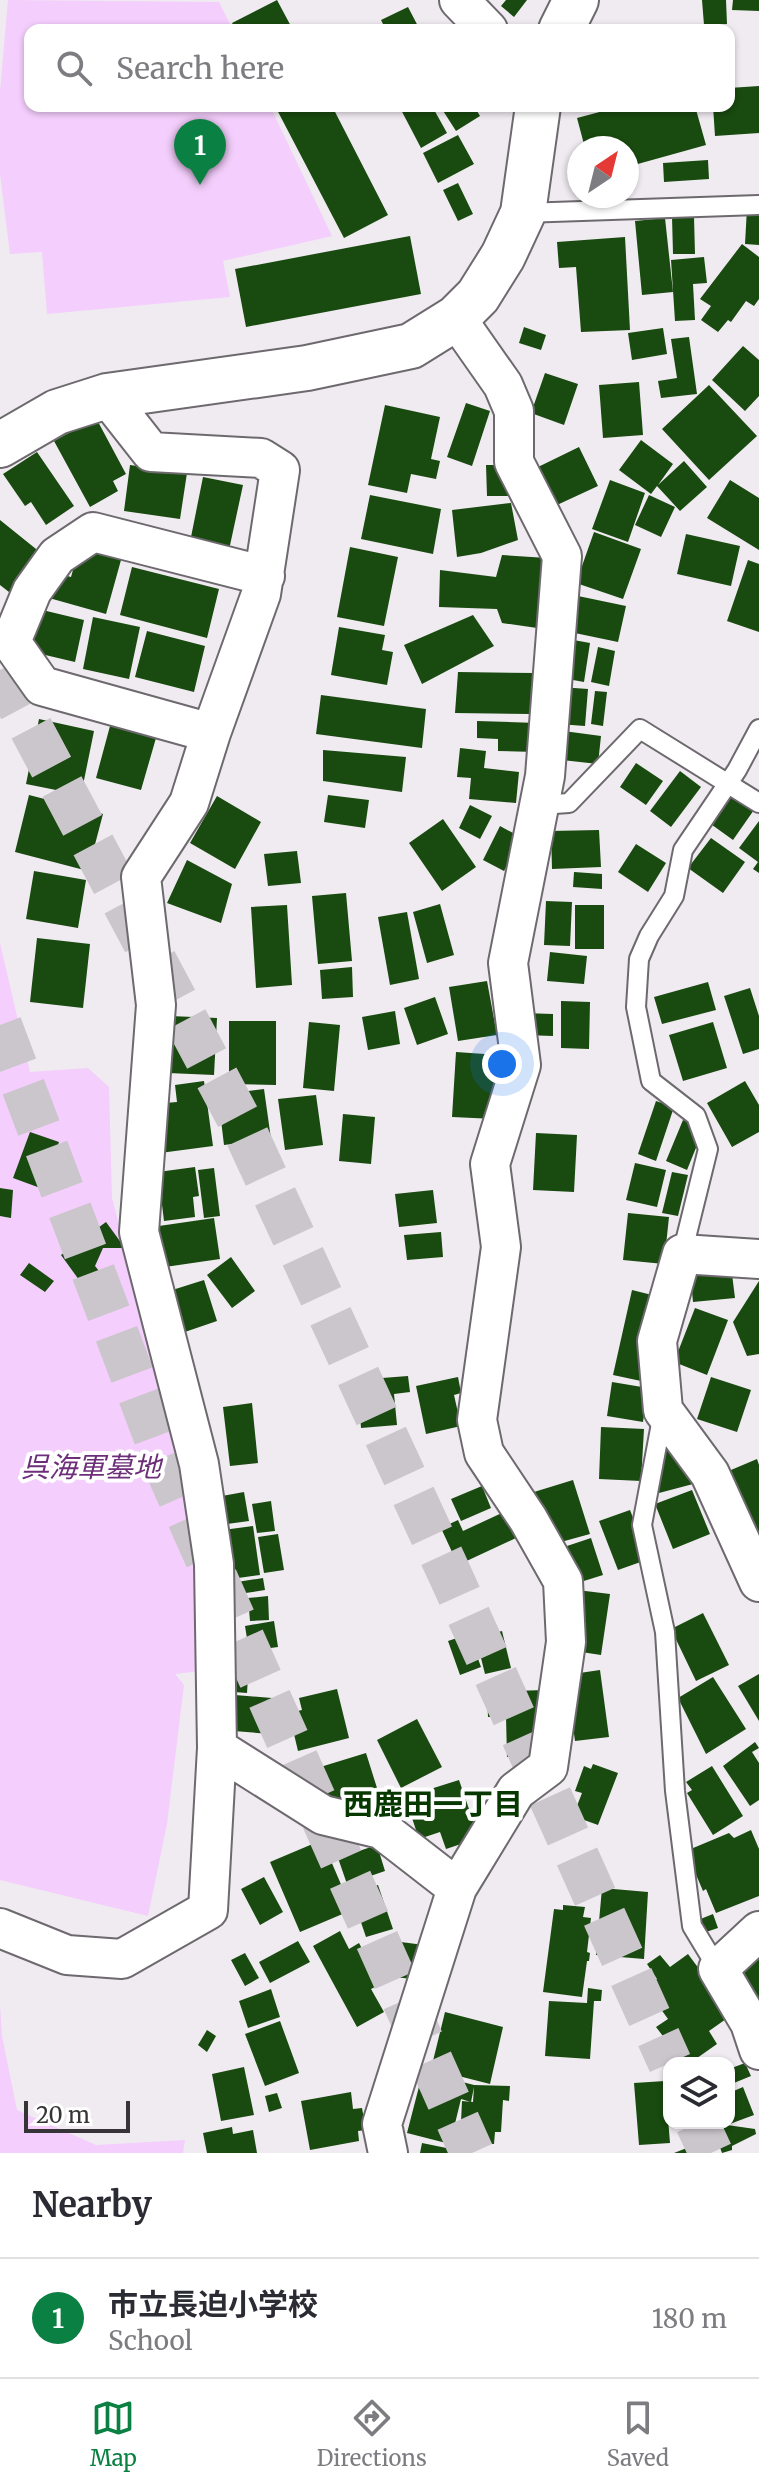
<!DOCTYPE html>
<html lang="en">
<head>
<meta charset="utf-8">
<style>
  :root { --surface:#fff; --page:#f2f2f3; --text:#2b2b33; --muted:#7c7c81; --line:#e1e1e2; --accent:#0b8043 }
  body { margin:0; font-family:Merriweather,"Noto Sans JP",serif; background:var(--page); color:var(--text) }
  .controls { position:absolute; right:24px; bottom:24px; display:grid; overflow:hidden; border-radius:16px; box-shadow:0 2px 6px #0004 }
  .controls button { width:72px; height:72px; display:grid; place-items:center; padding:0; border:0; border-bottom:2px solid var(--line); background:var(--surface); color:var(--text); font:40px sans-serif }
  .compass { position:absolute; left:567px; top:136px; width:72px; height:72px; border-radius:50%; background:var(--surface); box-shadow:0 2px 6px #0004; rotate:35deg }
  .scale { position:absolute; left:24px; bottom:20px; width:106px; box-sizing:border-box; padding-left:8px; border:4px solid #363436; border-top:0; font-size:22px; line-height:28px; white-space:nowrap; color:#363436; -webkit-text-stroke:6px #fff; paint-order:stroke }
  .you { position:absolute; left:502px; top:1064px; width:28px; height:28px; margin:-20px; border:6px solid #fff; border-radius:50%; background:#1a73e8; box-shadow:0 0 0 12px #1a73e833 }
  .badge { display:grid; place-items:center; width:52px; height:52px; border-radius:50%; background:var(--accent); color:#fff; font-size:26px; font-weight:700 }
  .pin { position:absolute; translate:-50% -66px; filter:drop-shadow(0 2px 4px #0008) }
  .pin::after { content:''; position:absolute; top:42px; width:28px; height:24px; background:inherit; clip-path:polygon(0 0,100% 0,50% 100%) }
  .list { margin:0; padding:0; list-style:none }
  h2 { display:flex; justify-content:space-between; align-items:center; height:104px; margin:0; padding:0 32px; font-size:34px }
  h2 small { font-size:26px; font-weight:400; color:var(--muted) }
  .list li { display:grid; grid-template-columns:52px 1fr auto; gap:24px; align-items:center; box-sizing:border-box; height:120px; padding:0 32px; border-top:2px solid var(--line) }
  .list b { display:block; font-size:30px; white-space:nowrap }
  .list p { margin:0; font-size:26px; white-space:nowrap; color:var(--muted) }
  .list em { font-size:26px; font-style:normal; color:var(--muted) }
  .icon { flex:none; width:44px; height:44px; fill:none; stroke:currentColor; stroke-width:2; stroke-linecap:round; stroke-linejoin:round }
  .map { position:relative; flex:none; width:759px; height:2153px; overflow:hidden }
  .search { position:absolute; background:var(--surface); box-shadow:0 2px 6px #0004; left:24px; right:24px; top:24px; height:88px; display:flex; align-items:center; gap:20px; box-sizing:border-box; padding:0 28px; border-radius:16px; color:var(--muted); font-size:30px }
  .sheet { height:224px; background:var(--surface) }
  nav { display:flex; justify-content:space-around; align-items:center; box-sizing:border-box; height:112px; border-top:2px solid var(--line); background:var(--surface); font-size:22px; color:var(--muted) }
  nav a { display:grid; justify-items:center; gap:4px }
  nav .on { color:var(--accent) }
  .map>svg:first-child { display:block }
  .green { fill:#f4cefc }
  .building { fill:#194a0f }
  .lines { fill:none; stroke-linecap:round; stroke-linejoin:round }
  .highway-tunnel { stroke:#cbc6cc; stroke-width:44; stroke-dasharray:44 22; stroke-linecap:butt }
  .lane-casing { stroke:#6d696e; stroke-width:22 }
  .street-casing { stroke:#6d696e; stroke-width:42 }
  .secondary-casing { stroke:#6d696e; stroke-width:48 }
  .lane { stroke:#fff; stroke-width:18 }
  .street { stroke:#fff; stroke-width:38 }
  .secondary { stroke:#fff; stroke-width:44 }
  .labels { text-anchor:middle; stroke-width:8; stroke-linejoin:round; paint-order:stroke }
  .park-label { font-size:28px; font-style:italic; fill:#6d2f79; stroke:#fff }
  .neighbourhood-label { font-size:30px; font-weight:bold; fill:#063800; stroke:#fff }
</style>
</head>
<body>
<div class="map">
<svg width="759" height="2153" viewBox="0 0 759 2153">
  <rect width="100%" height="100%" fill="#f0ebf1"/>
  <path class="green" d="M8 0 219 2 233 30H30V106H270L332 236 223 261 230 297 47 314 42 252 10 254 0 174V92Z
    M0 943 30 1072 88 1068 109 1087 112 1198 198 1521 200 1671 175 1674 184 1685 167 1824 148 1916 0 1880Z
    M0 2005 2 2036 17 2110 96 2145 185 2140 183 2153H0Z"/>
  <path class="building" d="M277 0 293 30H236L232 23Z
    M506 0H527L514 17 501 6Z
    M702 0H726L727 24 704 25Z
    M733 0H759V11L732 10Z
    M408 7 420 30H386L381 20Z
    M759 86V133L715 136 713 106H729V88Z
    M275 106H332L388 215 344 238Z
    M399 106H432L447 133 421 148Z
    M440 106H474L480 116 456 131Z
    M622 106H695L706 145 627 167V148H585L577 118Z
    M458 135 474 164 438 183 423 153Z
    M708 160 709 179 664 182 663 163Z
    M458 183 473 214 458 221 443 190Z
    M747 208H759V245L745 244Z
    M672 217H694L695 254H673Z
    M665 218 673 292 642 295 635 221Z
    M410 236 421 294 246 327 235 269Z
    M625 237 630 330 581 332 576 267 559 268 557 242Z
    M742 244 759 257V299L754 306 746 301 731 322 728 320 718 332 701 320 711 306 700 299Z
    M704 257 707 283 693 284 695 320 675 321 671 260Z
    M524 327 546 335 541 350 519 343Z
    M663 328 667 354 632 360 628 333Z
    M689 337 697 394 661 398 658 381 677 378 671 339Z
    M743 346 759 360V396L745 411 712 380Z
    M545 373 578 384 564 425 531 413Z
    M639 382 643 435 603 438 599 385Z
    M709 385 757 436 709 480 662 429Z
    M466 403 490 411 472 466 447 457Z
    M385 405 440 417 431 459 440 461 436 479 411 474 407 493 368 485Z
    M96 418 126 474 113 481 118 491 90 507 54 441Z
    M641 440 673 464 658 485 684 461 707 487 680 511 657 486 651 494 619 470Z
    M579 447 598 486 557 505 538 467Z
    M37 452 74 506 46 525 31 502 25 506 3 474Z
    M130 465 187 473 180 519 124 511Z
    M486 465H510L511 496H487Z
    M203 477 243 485 229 550 190 542Z
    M610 480 645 493 628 542 592 529Z
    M730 480 759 498V550L707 518Z
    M370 495 441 509 433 554 361 539Z
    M649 495 675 507 661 537 635 525Z
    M511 503 518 540 481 553 457 557 452 510Z
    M0 520 41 553 9 592 0 585Z
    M594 532 641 549 623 599 576 583Z
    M686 534 740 546 731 586 677 574Z
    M350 547 398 557 384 626 337 617Z
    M79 549 121 560 106 614 42 596 49 571 71 577Z
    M502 555 547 558 544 629 502 623 497 609 439 607 440 570 496 577Z
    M748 560 759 564V632L727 621Z
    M132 567 219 589 207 638 120 615Z
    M578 596 626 606 618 642 570 632Z
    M34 608 84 620 75 662 24 650Z
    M473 615 494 646 422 684 404 645Z
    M93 617 140 627 129 679 83 669Z
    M339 627 385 635 382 650 393 652 387 685 331 675Z
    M147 631 205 646 194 692 135 677Z
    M568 639 590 643 584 682 562 678Z
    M598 647 615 651 609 686 591 682Z
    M458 672 534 673 531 714 455 713Z
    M560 687 588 689 585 726 558 724Z
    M595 691 607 692 603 726 591 724Z
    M321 695 426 709 422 748 316 734Z
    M39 719 94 731 81 795 26 784Z
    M477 721 537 723 536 752 498 751V739L477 738Z
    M110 726 156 738 141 790 96 778Z
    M556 730 601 736 598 764 553 759Z
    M460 748 486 751 484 768 519 772 516 803 469 799 471 778 457 777Z
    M323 750 406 757 402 792 323 781Z
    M636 763 663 781 646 805 620 787Z
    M680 771 701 787 671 827 650 811Z
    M731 789 756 807 733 840 708 822Z
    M29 795 103 814 88 871 15 852Z
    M328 795 369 800 365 828 324 822Z
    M217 796 261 822 235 869 190 843Z
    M470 805 492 816 480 839 459 828Z
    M443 819 476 867 442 891 409 843Z
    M759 821V873L753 869 758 862 739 848Z
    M500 826 522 838 504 871 483 860Z
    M599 830 601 867 552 869 551 831Z
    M711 838 745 862 723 893 688 868Z
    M636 844 666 863 648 892 618 872Z
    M297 851 301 883 268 886 264 854Z
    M187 860 232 884 221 923 167 903Z
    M34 871 86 880 78 928 26 919Z
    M574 872 602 874V889L573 887Z
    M346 893 352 961 318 964 312 896Z
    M546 901 572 902 570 946 544 945Z
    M440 904 454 955 427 963 413 912Z
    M287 905 292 985 256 988 251 907Z
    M575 905H604V949H575Z
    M407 912 419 979 390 985 378 917Z
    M37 938 90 944 83 1008 30 1002Z
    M550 952 587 956 584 984 547 981Z
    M352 967 353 997 322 999 320 970Z
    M487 981 497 1035 458 1041 449 987Z
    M708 982 716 1010 662 1024 654 997Z
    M750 988 759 1016V1049L743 1054 724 996Z
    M435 997 448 1034 417 1045 404 1008Z
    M561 1001 590 1002 589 1049 561 1048Z
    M395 1011 400 1044 368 1050 362 1017Z
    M523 1013 553 1014V1036L524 1035Z
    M170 1016 217 1018 214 1075 168 1073Z
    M229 1021H276V1085L229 1084Z
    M309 1022 340 1025 334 1091 303 1088Z
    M713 1022 727 1068 683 1081 669 1035Z
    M456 1052 499 1055 495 1119 452 1117Z
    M204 1081 213 1146 160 1153 153 1104 177 1102 175 1085Z
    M745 1081 759 1105V1132L732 1147 707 1103Z
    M264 1089 271 1139 224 1145 218 1095Z
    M316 1095 323 1145 285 1150 278 1099Z
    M656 1101 674 1107 656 1161 638 1154Z
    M343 1114 375 1117 371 1164 339 1161Z
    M683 1120 704 1128 687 1170 666 1161Z
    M30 1132 59 1142 43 1189 13 1178Z
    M536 1133 577 1135 574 1192 533 1190Z
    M635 1163 666 1170 657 1207 626 1200Z
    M195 1167 199 1196 193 1197 195 1217 164 1221 158 1172Z
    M214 1168 220 1216 204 1218 198 1170Z
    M672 1172 688 1175 678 1216 662 1213Z
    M0 1188 13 1190 11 1218 0 1216Z
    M433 1190 437 1223 399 1227 395 1194Z
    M628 1213 669 1217 664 1264 623 1260Z
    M214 1218 220 1259 165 1267 159 1226Z
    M106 1222 125 1248H103L95 1266 99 1271 82 1284 61 1255Z
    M441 1232 443 1257 407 1260 404 1235Z
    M231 1257 255 1291 232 1308 207 1275Z
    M29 1263 54 1281 45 1292 20 1275Z
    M731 1266 735 1298 693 1302 690 1270Z
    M204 1280 217 1321 179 1334 166 1292Z
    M759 1281V1354L747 1356 733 1322Z
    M632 1290 660 1297 641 1381 613 1375Z
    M695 1308 728 1320 707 1375 674 1362Z
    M408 1376 410 1392 394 1394 397 1425 361 1428 358 1387 383 1385 382 1378Z
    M458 1377 461 1393 454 1395 461 1426 426 1434 416 1386Z
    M711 1377 751 1390 737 1432 697 1419Z
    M612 1382 648 1388 643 1422 607 1416Z
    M252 1403 258 1463 230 1466 223 1407Z
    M601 1427 644 1429 641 1481 599 1479Z
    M681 1440 693 1484 659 1493 658 1447Z
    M757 1459 759 1465V1557L712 1478Z
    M573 1480 590 1534 550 1545 534 1492Z
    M482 1486 491 1508 461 1521 451 1499Z
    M692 1490 710 1534 673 1549 655 1504Z
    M244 1492 249 1521 227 1524 222 1496Z
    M271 1501 275 1531 257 1533 252 1504Z
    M630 1510 649 1559 618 1570 599 1521Z
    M504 1512 516 1538 458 1565 441 1528 458 1520 463 1531Z
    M253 1526 260 1575 231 1579 223 1530Z
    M278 1534 284 1570 264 1573 258 1537Z
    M591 1538 603 1575 571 1585 558 1549Z
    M263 1578 265 1590 239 1594 237 1582Z
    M577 1590 610 1594 601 1655 568 1650Z
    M268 1596 269 1620 250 1621 248 1598Z
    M703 1613 729 1665 696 1681 671 1629Z
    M274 1621 278 1647 249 1651 245 1626Z
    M502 1631 511 1668 485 1674 476 1638Z
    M469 1634 481 1667 460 1675 448 1641Z
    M223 1658 249 1660 247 1693 221 1691Z
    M600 1670 609 1737 575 1741 566 1675Z
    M759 1674V1721L738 1686Z
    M713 1677 746 1729 706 1754 678 1698Z
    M337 1689 349 1738 298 1751 289 1713 302 1710 299 1698Z
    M544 1690 546 1755 507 1757 506 1717H488L487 1692Z
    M223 1694 272 1698 270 1734 221 1730Z
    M417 1719 442 1767 401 1788 377 1740Z
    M755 1742 759 1748 752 1752 759 1763V1800L750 1806 723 1766Z
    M366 1753 383 1807 335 1822 325 1792 311 1796 304 1772Z
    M593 1764 618 1773 598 1825 573 1816 582 1793 575 1791 584 1766 591 1769Z
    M712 1766 743 1816 713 1835 687 1793 692 1790 686 1782Z
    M459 1780 479 1838 446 1849 440 1832 419 1839 405 1797Z
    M751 1830 759 1849V1896L716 1913 706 1889 703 1891 686 1851 729 1833 734 1838Z
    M322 1840 352 1910 300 1932 270 1862Z
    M377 1845 385 1871 347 1884 338 1858Z
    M264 1877 283 1912 260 1925 241 1889Z
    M378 1885 393 1929 366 1937 351 1893Z
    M602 1888 648 1892 644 1959 596 1955Z
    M563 1905 585 1907 583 1917 591 1918 587 1952 590 1953 589 1961H587L582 1997 543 1992 554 1909 563 1910Z
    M713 1914 718 1928 697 1935 693 1922Z
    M340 1931 349 1949 359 1943 381 1984 371 1989 384 2012 357 2027 313 1946Z
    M298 1941 310 1962 270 1983 259 1962Z
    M393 1941 424 1945 420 1980 395 1977 397 1968 389 1967Z
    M245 1953 259 1978 245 1986 231 1960Z
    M759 1953V2001L736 1971Z
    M688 1954 722 2000 716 2005 726 2019 709 2031 717 2044 690 2063H671L661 2050 669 2044 656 2027 668 2019 645 1987 657 1979 647 1964 660 1955 670 1967Z
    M588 1988 602 1990 601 2001H594L590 2059 545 2056 549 2001 587 2003Z
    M271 1989 280 2017 248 2028 239 2001Z
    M445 2012 503 2027 490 2084 431 2069Z
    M280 2021 299 2073 265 2086 245 2034Z
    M207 2030 216 2036 207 2052 198 2045Z
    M745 2063 751 2076 729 2085V2069Z
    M244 2067 254 2115 221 2121 212 2074Z
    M422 2075 435 2079V2075L474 2085 510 2086 509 2101 503 2100 501 2132H495L494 2144 455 2142 464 2123 461 2122 462 2101 473 2102 474 2087 471 2102 461 2099 450 2144 407 2133Z
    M665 2081 670 2143 639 2145 634 2083Z
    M743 2087 754 2115 727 2125 755 2129 756 2134 732 2146V2150L722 2153 711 2123H729V2093Z
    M351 2092 353 2109 362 2108 366 2130 358 2131 359 2141 310 2150 301 2101Z
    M277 2093 282 2108 269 2112 265 2096Z
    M232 2127 233 2134 253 2130 257 2153H207L203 2133Z
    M702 2142 704 2145 712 2142 714 2150 705 2153H674Z
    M422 2143 466 2152V2153H420Z"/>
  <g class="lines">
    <path class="highway-tunnel" d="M0 670 242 1125 452 1579 670 2063
      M0 1025 171 1478 472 2153
      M697 2123 711 2153"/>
    <defs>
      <path id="lane" d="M523 213 759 205
        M540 805 569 803 640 729 759 803
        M682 1254 708 1149 696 1116 651 1081 636 1007 639 959 649 936 674 896 683 850 737 770 759 729
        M663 1413 642 1525 665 1632 675 1791 692 1926 718 1969"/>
      <path id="street" d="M459 0 488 30
        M211 733 42 686 11 642 32 591 57 556 93 532 265 576
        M759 1259 682 1254 657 1341 663 1410 710 1474 759 1582
        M217 1748 323 1815 381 1829 457 1888
        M0 1928 67 1955 122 1959 208 1910 217 1748 214 1564 199 1464 139 1232 156 1005 141 877 189 803 211 733 261 594 280 470 261 458 151 452 107 396
        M759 1931 718 1969 750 2023 759 2050
        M388 2153 382 2124 457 1888 516 1791 548 1767 566 1642 563 1581 528 1519 484 1453 477 1420 501 1247 490 1164 521 1065 508 963 545 776 562 556 514 462V411L503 385 456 318"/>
      <path id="secondary" d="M561 30 576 0
        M0 445 57 412 107 396 307 368 411 346 456 318 478 296 503 256 523 213 538 106"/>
    </defs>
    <use href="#lane" class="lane-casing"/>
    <use href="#street" class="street-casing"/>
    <use href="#secondary" class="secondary-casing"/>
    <use href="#lane" class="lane"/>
    <use href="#street" class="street"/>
    <use href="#secondary" class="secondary"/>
  </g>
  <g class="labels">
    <g class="park-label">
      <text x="91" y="1477">呉海軍墓地</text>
    </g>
    <g class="neighbourhood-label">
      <text x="433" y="1815">西鹿田一丁目</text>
    </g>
  </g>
</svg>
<div class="controls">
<button><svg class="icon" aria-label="layers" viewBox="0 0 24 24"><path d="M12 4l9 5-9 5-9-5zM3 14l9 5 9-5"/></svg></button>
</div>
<svg class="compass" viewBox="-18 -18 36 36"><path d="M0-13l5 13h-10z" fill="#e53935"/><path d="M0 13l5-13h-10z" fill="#7c7c81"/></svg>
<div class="scale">20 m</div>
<div class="you"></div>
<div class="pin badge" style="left:200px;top:185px">1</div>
<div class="search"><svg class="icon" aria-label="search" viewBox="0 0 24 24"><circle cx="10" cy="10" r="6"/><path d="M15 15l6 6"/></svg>Search here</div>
</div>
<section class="sheet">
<h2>Nearby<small></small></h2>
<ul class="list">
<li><span class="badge">1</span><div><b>市立長迫小学校</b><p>School</p></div><em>180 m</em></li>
</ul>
</section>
<nav>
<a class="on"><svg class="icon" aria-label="map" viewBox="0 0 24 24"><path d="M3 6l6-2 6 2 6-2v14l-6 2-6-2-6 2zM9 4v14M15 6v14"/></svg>Map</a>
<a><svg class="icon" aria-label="directions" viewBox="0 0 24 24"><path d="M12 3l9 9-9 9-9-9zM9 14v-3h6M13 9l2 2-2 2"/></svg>Directions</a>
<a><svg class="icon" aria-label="saved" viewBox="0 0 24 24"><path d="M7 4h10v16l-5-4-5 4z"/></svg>Saved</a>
</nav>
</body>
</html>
